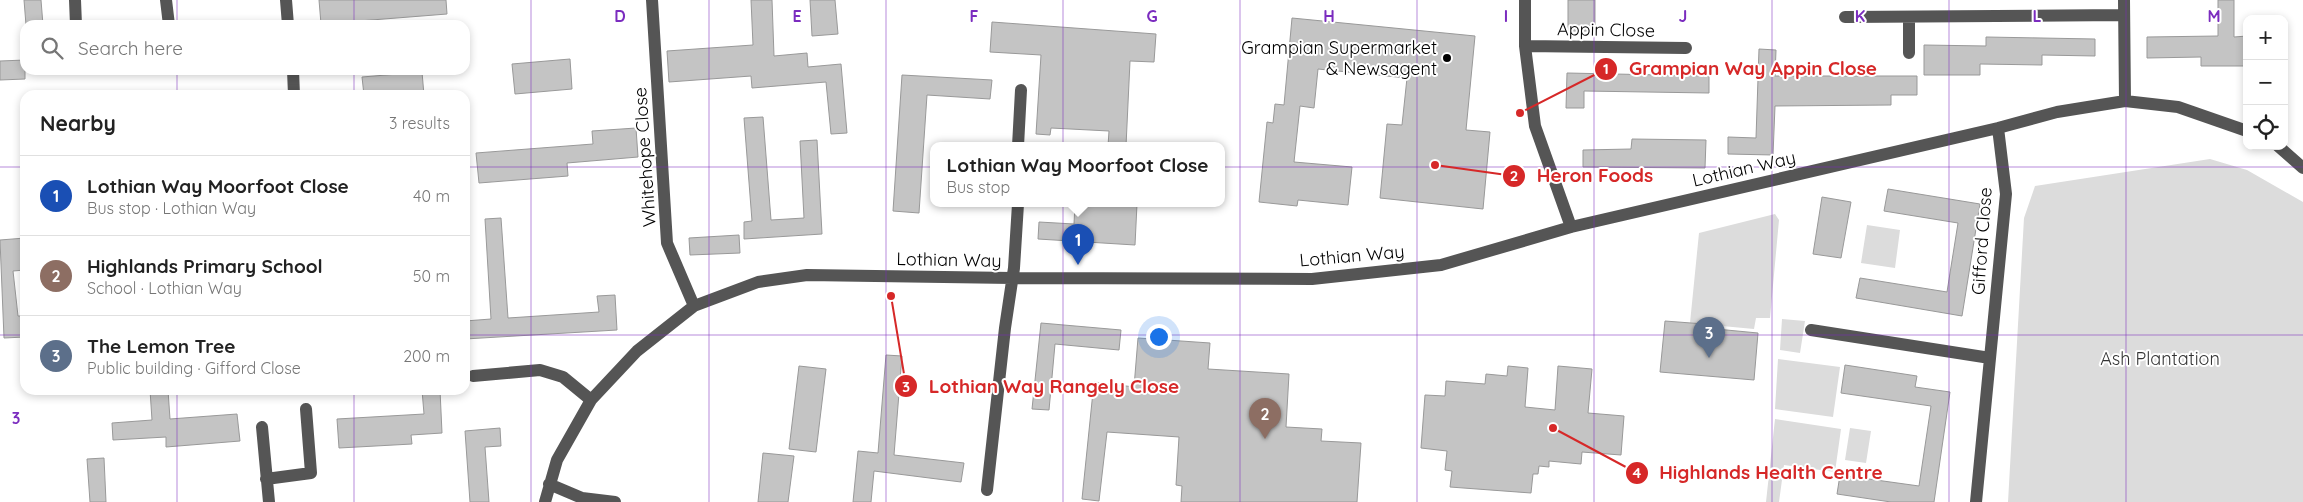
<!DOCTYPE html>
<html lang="en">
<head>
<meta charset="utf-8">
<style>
  :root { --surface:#fff; --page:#f6f6f6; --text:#222; --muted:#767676; --line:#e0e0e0; --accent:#000 }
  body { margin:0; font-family:Quicksand,sans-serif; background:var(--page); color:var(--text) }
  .controls { position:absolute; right:15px; top:15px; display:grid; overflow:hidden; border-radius:10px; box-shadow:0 2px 8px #0003 }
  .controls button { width:45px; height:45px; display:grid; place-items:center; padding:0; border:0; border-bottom:1px solid var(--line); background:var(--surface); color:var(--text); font:25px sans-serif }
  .you { position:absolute; left:1158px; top:336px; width:18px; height:18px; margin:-12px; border:4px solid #fff; border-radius:50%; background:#1a73e8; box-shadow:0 0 0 8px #1a73e833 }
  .badge { display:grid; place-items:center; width:32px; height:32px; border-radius:50%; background:var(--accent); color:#fff; font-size:16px; font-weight:700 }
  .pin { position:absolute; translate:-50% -41px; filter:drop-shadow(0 1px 2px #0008) }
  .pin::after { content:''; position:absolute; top:26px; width:18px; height:15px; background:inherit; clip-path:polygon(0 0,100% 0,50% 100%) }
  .popup { position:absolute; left:930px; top:142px; width:295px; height:65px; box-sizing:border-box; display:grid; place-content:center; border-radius:10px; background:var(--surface); filter:drop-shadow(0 1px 4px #0005); font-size:16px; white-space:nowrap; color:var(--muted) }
  .popup b { font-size:19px; color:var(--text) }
  .popup::after { content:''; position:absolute; left:50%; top:100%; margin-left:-10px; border:10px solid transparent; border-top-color:var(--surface) }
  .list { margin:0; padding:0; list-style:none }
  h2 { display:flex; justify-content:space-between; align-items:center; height:65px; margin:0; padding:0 20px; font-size:21px }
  h2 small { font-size:16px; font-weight:400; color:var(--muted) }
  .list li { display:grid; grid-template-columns:32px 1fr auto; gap:15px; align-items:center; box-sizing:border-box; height:80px; padding:0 20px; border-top:1px solid var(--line) }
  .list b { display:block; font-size:19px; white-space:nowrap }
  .list p { margin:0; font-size:16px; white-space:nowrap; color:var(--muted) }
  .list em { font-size:16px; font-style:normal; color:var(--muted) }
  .icon { flex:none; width:28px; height:28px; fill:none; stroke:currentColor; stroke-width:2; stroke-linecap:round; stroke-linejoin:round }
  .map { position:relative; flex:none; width:2303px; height:502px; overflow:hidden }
  .search { position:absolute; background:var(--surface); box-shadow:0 2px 8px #0003; left:20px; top:20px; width:450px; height:55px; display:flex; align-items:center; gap:12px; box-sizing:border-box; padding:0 18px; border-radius:15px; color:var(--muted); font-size:19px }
  .panel { position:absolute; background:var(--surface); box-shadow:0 2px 8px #0003; left:20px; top:90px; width:450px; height:305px; border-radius:15px }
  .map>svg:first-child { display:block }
  .green { fill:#dcdcdc }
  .building { fill:#c4c4c4; stroke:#999 }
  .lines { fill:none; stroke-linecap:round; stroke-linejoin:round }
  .minor { stroke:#555; stroke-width:12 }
  .grid { fill:none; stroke:#7b2cbf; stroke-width:1; stroke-opacity:0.55 }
  .poi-dot { fill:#000; stroke:#fff; stroke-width:2 }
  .labels { text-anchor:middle; stroke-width:4; stroke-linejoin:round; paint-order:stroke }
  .street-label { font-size:18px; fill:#000; stroke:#fff }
  .poi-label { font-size:18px; fill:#000; stroke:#fff; text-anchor:end }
  .park-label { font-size:18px; fill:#333; stroke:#fff }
  .grid-label { font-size:16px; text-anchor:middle; font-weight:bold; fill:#7b2cbf; stroke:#fff; stroke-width:4; stroke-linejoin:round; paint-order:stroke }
  .leader { fill:none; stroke:#d62828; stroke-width:2 }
  .callout-dot { fill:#d62828; stroke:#fff; stroke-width:2 }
  .mark-label { font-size:15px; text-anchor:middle; font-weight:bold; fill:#fff }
  .callout-label { font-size:19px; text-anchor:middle; font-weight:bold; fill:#d62828; stroke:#fff; stroke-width:4; stroke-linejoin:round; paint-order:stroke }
</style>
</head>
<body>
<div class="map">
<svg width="2303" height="502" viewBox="0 0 2303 502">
  <rect width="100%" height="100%" fill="#fff"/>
  <path class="green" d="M2210 159 2247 170 2303 202V502H2008L2024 218 2035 186Z
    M1775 214 1779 220 1770 318H1756L1754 329 1690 323 1699 233Z
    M1867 225 1900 230 1895 268 1861 263Z
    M1782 319 1805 321 1800 353 1780 350Z
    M1778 359 1840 367 1833 417 1775 409Z
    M1775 419 1841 429 1835 472 1784 465 1779 502H1766Z
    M1850 428 1871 431 1866 463 1845 460Z"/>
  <path class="building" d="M24 0H41L43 25H26Z
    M319 0H446L447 14 321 24Z
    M751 0H772L774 56 807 53 808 67 841 64 847 133 831 134 826 82 752 88 751 76 669 82 667 51 753 45Z
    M810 0H835L838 34 812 36Z
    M1568 0H1595V31H1568Z
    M2218 0H2234V37L2247 36V66H2201V57L2147 58V37L2218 36Z
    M1292 18 1475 36 1466 130 1490 132 1483 209 1380 198 1387 124 1402 125 1407 78 1318 69 1314 108 1300 106 1294 162 1352 167 1348 205 1298 200 1297 206 1259 202 1267 122 1273 123 1275 104 1284 105Z
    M992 22 1156 34 1154 62 1130 61 1126 146H1108L1109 131 1051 128 1050 135 1036 134 1041 55 990 52Z
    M1986 37 2095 39V56L2042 55V65L1980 64V75H1924V45L1986 46Z
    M1759 49 1776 50 1775 76H1917V95H1891V105L1775 106 1773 155 1728 154V137L1756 138Z
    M570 59 572 89 515 94 512 64Z
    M25 60V79L0 80V61Z
    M422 72 424 95H364L362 77Z
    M1567 73 1709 76V93L1584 91V108H1566Z
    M902 75 992 80 990 99 927 95 919 213 893 211Z
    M763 117 771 220 804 218 800 141 817 140 822 234 744 239V222L752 221 744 118Z
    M636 128 638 157 567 163 568 176 479 183 476 153 593 144 592 131Z
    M1632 139 1706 140 1705 168 1583 167V150L1631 149Z
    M1888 189 1980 204 1962 316 1856 298 1860 278 1947 292 1958 223 1884 211Z
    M1822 197 1851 202 1841 258 1813 254Z
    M1075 204H1137L1135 245 1038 239 1039 222 1074 224Z
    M501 218 508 318 599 312 597 296 615 295 617 330 465 339V321L491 319 485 219Z
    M739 235 740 253 690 255 689 238Z
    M25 238V270L13 271 18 316H25V337L4 338 0 240Z
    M1665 321 1717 325 1716 329 1758 333 1754 380 1660 372Z
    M1041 323 1121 330 1119 350 1055 344 1049 410 1032 409Z
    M1138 338 1210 343 1208 369 1289 374 1286 427 1322 429 1321 441 1361 443 1357 502H1181L1182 486 1176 485 1179 437 1107 432 1099 501 1082 499 1094 382 1134 387Z
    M886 355 902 356 894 455 964 463 961 482 874 471 871 502H853L858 451 878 453Z
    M1845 365 1917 376 1915 387 1950 392 1934 502H1891L1837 494 1840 475 1919 486 1931 406 1841 393Z
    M799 366 826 369 816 452 789 449Z
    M1508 366 1528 368 1525 407 1555 410 1558 366 1592 369 1588 413 1624 416 1621 455 1582 452 1581 464 1549 461V467L1539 466 1538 474H1533L1531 493 1450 487 1452 471 1445 470 1447 451 1421 448 1425 395 1445 396 1446 381 1485 384 1486 374 1507 376Z
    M150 390H168L170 419 237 414 240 441 166 447V437L113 440 112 423 152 420Z
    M422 390H440L442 433 411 435 412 444 339 448 337 419 424 414Z
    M500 428 501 446 485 447 489 502H470L465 431Z
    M763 453 794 456 788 502H758Z
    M104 458 106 502H90L87 459Z"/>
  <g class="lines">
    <path class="minor" d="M75 0 76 25
      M166 0 169 25
      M286 0 288 25
      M652 0 667 243 694 306
      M1525 0V46L1535 126 1571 227
      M2124 0 2125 101
      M1845 17 2124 15
      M1909 17V53
      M1525 46 1686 48
      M293 70 294 95
      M1018 146 1021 90
      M2278 146 2303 168
      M1811 330 1990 358
      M473 376 540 370 563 377 591 400
      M262 427 269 502
      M266 479 311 473 306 409
      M549 484 582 498 615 502
      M987 490 1005 328 1014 268 1018 204
      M545 502 557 460 591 400 637 351 694 306 758 282 807 275 1012 278 1312 279 1441 265 1571 227 1998 128 2057 112 2125 101 2178 107 2247 131
      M1976 502 2006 194 1998 128"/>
  </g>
  <path class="grid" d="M177 0V25M354 0V25M531 0V502M709 0V502M886 0V502M1063 0V502M1240 0V502M1417 0V502M1594 0V502M1772 0V502M1949 0V502M2126 0V502M177 70V95M354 70V95M0 167H25M465 167H2303M0 335H25M465 335H2303M177 390V502M354 390V502"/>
  <circle class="poi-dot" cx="1447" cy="58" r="5"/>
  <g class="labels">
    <g class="street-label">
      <text transform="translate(1606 30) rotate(1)" y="6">Appin Close</text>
      <text transform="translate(645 157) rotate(-94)" y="6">Whitehope Close</text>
      <text transform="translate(1744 169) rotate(-13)" y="6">Lothian Way</text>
      <text transform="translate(1982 241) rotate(-86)" y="6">Gifford Close</text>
      <text transform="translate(1352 256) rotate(-5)" y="6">Lothian Way</text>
      <text transform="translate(949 260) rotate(1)" y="6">Lothian Way</text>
    </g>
    <g class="poi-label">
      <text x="1437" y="54">Grampian Supermarket<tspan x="1437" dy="21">&amp; Newsagent</tspan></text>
    </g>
    <g class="park-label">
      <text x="2160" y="365">Ash Plantation</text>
    </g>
  </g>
  <g class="grid-label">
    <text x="620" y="22">D</text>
    <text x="797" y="22">E</text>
    <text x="974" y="22">F</text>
    <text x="1152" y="22">G</text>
    <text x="1329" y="22">H</text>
    <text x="1506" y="22">I</text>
    <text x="1683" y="22">J</text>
    <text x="1860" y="22">K</text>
    <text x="2037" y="22">L</text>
    <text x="2214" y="22">M</text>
    <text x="16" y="424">3</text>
  </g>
  <path class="leader" d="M1520 113L1606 69M1435 165L1514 176M891 296L906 386M1553 428L1637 473"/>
  <g class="callout-dot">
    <circle cx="1520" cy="113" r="5"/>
    <circle cx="1435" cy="165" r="5"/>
    <circle cx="891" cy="296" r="5"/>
    <circle cx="1553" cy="428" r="5"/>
    <circle cx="1606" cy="69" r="12"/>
    <circle cx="1514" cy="176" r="12"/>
    <circle cx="906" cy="386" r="12"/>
    <circle cx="1637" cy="473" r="12"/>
  </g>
  <g class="mark-label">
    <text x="1606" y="74">1</text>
    <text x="1514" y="181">2</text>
    <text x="906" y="392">3</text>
    <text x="1637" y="478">4</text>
  </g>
  <g class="callout-label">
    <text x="1753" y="75">Grampian Way Appin Close</text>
    <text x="1595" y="182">Heron Foods</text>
    <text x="1054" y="393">Lothian Way Rangely Close</text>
    <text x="1771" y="479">Highlands Health Centre</text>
  </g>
</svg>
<div class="controls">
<button>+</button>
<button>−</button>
<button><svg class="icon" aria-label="locate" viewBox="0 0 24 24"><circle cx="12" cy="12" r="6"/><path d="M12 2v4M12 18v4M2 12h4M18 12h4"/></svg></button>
</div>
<div class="you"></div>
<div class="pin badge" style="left:1078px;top:265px;background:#1a4fb4">1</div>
<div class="popup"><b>Lothian Way Moorfoot Close</b>Bus stop</div>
<div class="pin badge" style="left:1265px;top:439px;background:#8d6e63">2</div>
<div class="pin badge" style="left:1709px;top:358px;background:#5c6f8a">3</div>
<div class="search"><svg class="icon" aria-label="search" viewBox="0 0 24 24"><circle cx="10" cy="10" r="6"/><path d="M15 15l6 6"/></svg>Search here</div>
<section class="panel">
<h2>Nearby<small>3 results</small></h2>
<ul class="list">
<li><span class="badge" style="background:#1a4fb4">1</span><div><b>Lothian Way Moorfoot Close</b><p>Bus stop · Lothian Way</p></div><em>40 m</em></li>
<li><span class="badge" style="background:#8d6e63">2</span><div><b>Highlands Primary School</b><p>School · Lothian Way</p></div><em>50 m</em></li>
<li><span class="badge" style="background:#5c6f8a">3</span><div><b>The Lemon Tree</b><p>Public building · Gifford Close</p></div><em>200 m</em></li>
</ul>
</section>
</div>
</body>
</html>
